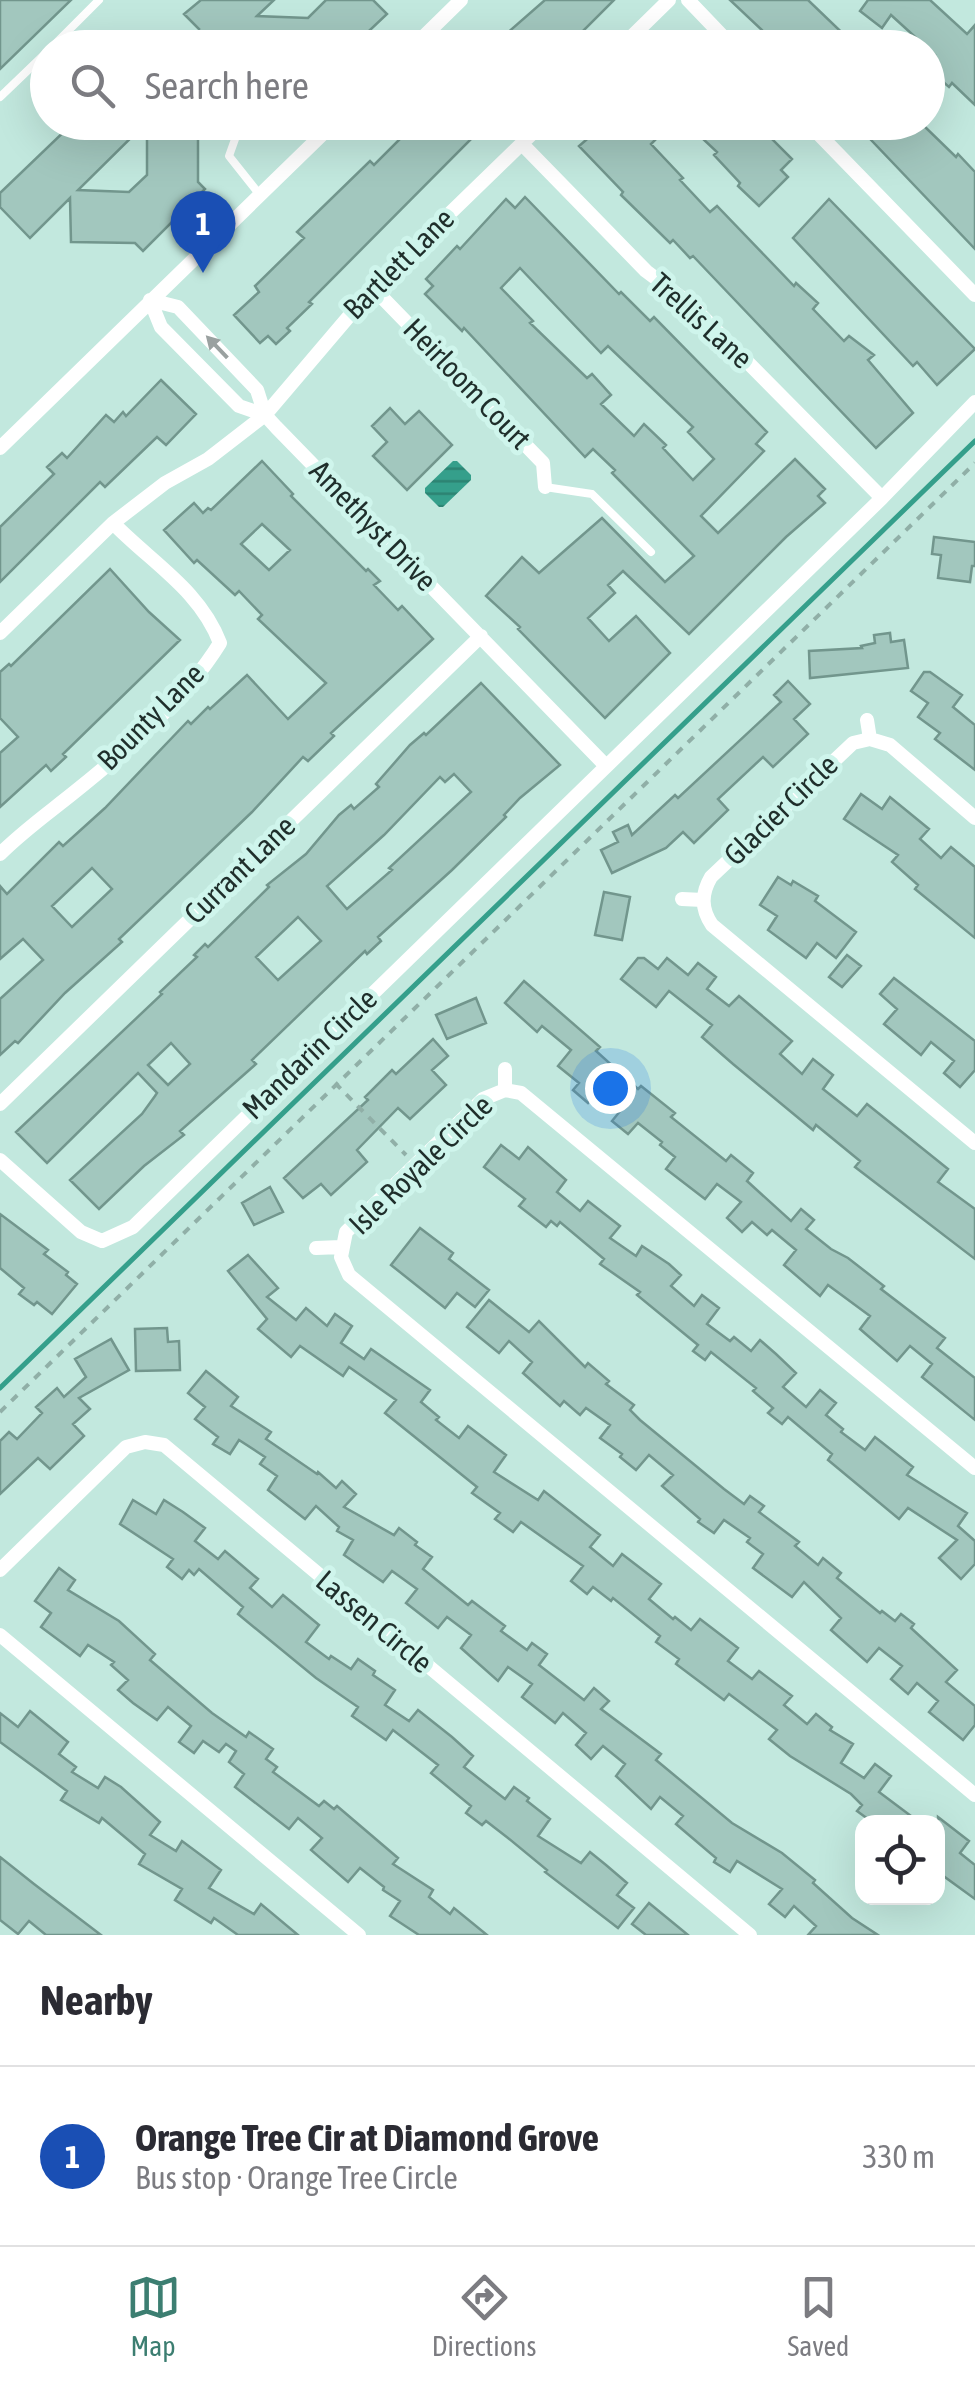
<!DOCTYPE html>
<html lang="en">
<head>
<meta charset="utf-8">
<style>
  :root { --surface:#fff; --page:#f7f7f7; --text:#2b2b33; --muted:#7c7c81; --line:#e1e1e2; --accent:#3c7e71 }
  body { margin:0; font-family:"Asap Condensed",sans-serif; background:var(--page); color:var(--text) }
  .controls { position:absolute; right:30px; bottom:30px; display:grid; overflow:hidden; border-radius:20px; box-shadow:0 10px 40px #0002 }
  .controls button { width:90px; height:90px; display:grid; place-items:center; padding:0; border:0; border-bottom:2px solid var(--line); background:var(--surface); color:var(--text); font:50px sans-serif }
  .you { position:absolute; left:610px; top:1088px; width:35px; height:35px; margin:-25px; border:8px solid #fff; border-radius:50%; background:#1a73e8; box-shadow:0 0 0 15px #1a73e833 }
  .badge { display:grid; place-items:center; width:65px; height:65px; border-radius:50%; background:var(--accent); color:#fff; font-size:32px; font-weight:700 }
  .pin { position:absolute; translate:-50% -82px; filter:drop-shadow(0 2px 5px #0008) }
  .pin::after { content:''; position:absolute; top:52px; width:35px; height:30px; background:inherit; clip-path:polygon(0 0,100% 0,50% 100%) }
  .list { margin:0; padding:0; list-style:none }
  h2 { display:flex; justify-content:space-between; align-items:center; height:130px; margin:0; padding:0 40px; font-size:42px }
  h2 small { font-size:32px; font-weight:400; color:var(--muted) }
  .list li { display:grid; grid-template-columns:65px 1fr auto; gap:30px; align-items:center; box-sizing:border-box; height:180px; padding:0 40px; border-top:2px solid var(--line) }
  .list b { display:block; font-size:38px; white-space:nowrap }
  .list p { margin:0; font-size:32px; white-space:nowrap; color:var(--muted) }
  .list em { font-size:32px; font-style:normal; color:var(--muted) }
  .icon { flex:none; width:55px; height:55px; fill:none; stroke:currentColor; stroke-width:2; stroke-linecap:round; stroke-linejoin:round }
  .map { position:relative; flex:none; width:975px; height:1935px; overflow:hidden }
  .search { position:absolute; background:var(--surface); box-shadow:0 10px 40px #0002; left:30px; right:30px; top:30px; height:110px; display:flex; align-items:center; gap:25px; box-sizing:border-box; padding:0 35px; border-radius:55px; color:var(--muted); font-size:38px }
  .sheet { height:310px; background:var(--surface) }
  nav { display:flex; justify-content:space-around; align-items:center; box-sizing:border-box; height:140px; border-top:2px solid var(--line); background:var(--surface); font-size:28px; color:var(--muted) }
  nav a { display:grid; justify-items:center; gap:5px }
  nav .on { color:var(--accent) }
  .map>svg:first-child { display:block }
  .water { fill:url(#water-rules) }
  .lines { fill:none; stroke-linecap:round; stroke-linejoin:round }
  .stream { stroke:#359f8b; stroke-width:5 }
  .building { fill:#a2c7be; stroke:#72968d; stroke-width:2.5; fill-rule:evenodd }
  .path { stroke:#90afa7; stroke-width:4; stroke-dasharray:8 8; stroke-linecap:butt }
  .service { stroke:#fff; stroke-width:8 }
  .minor { stroke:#fff; stroke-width:14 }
  .oneway { fill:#9aa1a0 }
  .labels { text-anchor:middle; stroke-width:10; stroke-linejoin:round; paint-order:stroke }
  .street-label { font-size:30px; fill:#1f2e2b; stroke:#cff5ec }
</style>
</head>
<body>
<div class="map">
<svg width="975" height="1935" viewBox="0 0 975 1935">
  <defs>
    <pattern id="water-rules" width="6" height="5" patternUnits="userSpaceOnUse" patternTransform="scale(2.5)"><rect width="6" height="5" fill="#359f8b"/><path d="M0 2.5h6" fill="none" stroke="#2c8272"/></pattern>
  </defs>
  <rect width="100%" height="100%" fill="#c2e8de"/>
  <path class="water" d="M453 461H457L471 475V480L443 507H439L425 493V488Z"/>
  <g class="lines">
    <path class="stream" d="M0 1388 975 441"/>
  </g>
  <path class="building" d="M0 0H71L0 69Z
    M201 0H274L257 16 308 18 326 0H373L387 14 351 48H180L199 29 184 14Z
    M545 0H614L566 48H490Z
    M730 0H808L858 48H781Z
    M868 0H930L967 34 975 25V105L952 83 949 87 928 69 935 55 891 15 882 28 860 11Z
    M74 122H147L78 190 129 192 147 175V122H198V182L205 189 143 251 135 243 71 242 70 198 30 238 0 207V193Z
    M407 122H488L309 302 312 304 287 328 290 331 276 344 268 336 260 343 234 315 259 292 255 286 304 238 297 232 370 161 374 165 403 136 398 131Z
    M592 122H673L651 144 683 178 680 180 710 212 717 206 794 286 796 283 818 303 813 309 844 341 849 336 874 355 868 360 913 413 876 448 693 256 690 258 673 240 670 243 621 195 623 192 579 146 586 140 580 133Z
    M685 122H755L792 159 781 170 788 177 759 206 738 186 740 183 714 155 717 152Z
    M854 122H920L956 157 958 154 975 172V249Z
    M525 197 619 294 621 292 650 321 654 317 767 432 756 444 764 451 701 516 718 533 795 459 825 489 818 496 825 503 786 537 689 634 623 571 608 585 615 593 588 618 609 641 636 616 670 653 605 718 518 629 520 627 486 596 522 557 539 573 602 518 665 582 694 556 612 473 615 470 593 449 585 457 464 328 462 331 425 294 433 286 426 279 457 246 460 249 506 199 515 208ZM520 268 601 353 608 346 693 427 688 432 714 459 693 480 663 448 666 445 644 424 634 436 601 404 611 395 592 374 587 378 530 323 533 321 501 288Z
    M829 199 975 349 937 385 917 362 913 366 793 238Z
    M161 380 196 414 166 445 157 437 105 487 100 482 0 582V527L54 474 47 467 62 453 67 458 106 415 114 422 123 412 126 416Z
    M390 408 405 424 419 411 452 445 407 490 373 456 387 442 372 426Z
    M262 461 293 494 291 496 366 571 368 569 380 581 374 585 398 610 402 606 433 639 331 733 334 736 308 761 303 757 252 812 119 939 122 942 65 993 18 1043 15 1041 0 1055V999L43 960 23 939 0 959V886L7 894 59 842 63 846 105 808 188 721 191 724 208 707 210 709 247 675 288 719 326 683 258 619 262 615 239 591 235 595 197 560 194 563 164 530 194 503 203 513 208 508 211 510ZM262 524 290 550 269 570 241 544ZM92 868 112 889 72 927 52 906Z
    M934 537 975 542V566H972L970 582 938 578 941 555 932 554Z
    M110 569 149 612 180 640 63 754 66 757 51 771 46 765 0 807V753L18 737 0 718V672L9 664 11 666Z
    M890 633 891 642 904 640 908 668 810 678 809 651 862 648 861 646 875 643 874 635Z
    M924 672H930L962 695 953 707 975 725V770L935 739 940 733 918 717 928 703 911 691Z
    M788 681 810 704 794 719 808 734 773 767 763 757 718 799 728 810 694 843 683 832 666 848 612 873 601 850 618 842 613 832 628 825 632 835 675 795 678 798 781 702 774 695Z
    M481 683 560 765 520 798 504 815 506 817 452 870 378 937 381 941 367 954 365 951 252 1060 256 1064 180 1131 184 1135 144 1166 99 1209 70 1180 142 1114 155 1096 157 1093 138 1073 47 1163 16 1132 162 994 160 992 197 957 194 955 205 944 208 947 269 887 267 885 306 854 339 815 351 805 354 809 379 787 376 784 410 745 424 733 426 735ZM454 774 471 792 389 868 392 870 347 909 327 886 384 835 440 777 445 782ZM298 917 321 941 278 980 256 957ZM171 1043 190 1064 168 1085 148 1065Z
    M861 794 882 809 890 797 929 829 920 839 941 858 951 847 975 867V938L915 889 918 885 892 862 898 855 844 819Z
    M778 877 791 885 793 881 818 896 815 901 856 932 836 958 817 943 806 958 768 930 777 916 760 905Z
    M604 892 630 897 622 940 595 935Z
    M847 955 861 966 842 987 829 977Z
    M638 958H644L658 969 667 958 688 975 698 963 716 977 707 989 729 1006 739 996 792 1041 780 1054 802 1074 813 1059 833 1075 823 1089 857 1116 867 1104 948 1169 938 1182 975 1209V1259L855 1167 860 1161 816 1125 813 1130 733 1064 702 1037 712 1025 669 991 656 1007 621 979Z
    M894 978 975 1041V1070L960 1087 944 1073 954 1061 931 1042 921 1055 884 1024 897 1009 880 994Z
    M524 981 600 1047 596 1051 638 1089 641 1086 675 1113 671 1117 726 1161 731 1155 753 1173 747 1181 791 1221 801 1209 814 1220 806 1229 831 1249 848 1258 884 1286 881 1289 945 1338 937 1348 975 1378V1420L922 1377 932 1364 910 1346 897 1361 860 1329 870 1316 828 1285 820 1296 784 1265 796 1250 772 1230 767 1235 752 1222 742 1232 727 1218 741 1202 717 1184 705 1199 666 1169 675 1157 660 1145 662 1142 638 1123 628 1134 612 1121 621 1110 599 1091 588 1103 573 1090 579 1083 558 1066 571 1050 542 1026 537 1032 505 1003Z
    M476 998 486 1023 447 1039 436 1015Z
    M433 1039 448 1056 432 1070 446 1085 410 1119 398 1108 357 1150 367 1162 331 1195 321 1184 303 1198 284 1178 368 1100 365 1097 392 1070 396 1074Z
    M501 1145 519 1159 528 1147 566 1180 557 1192 580 1211 588 1201 620 1226 610 1238 636 1256 642 1246 669 1264 681 1275 671 1286 694 1306 702 1295 719 1308 707 1324 730 1341 734 1337 751 1351 760 1340 776 1354 796 1373 783 1387 806 1407 820 1390 836 1403 826 1415 843 1429 841 1432 865 1450 875 1437 913 1467 907 1475 967 1513 958 1526 975 1541V1564L961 1579 939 1558 957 1540 908 1508 899 1519 828 1460 832 1454 788 1417 782 1424 768 1413 773 1408 753 1391 756 1388 711 1352 705 1360 693 1351 698 1345 637 1295 640 1292 600 1264 604 1259 560 1222 557 1226 551 1221 546 1227 519 1206 525 1199 484 1167Z
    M270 1187 283 1212 254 1225 242 1203Z
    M0 1214 48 1250 44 1254 68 1272 66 1275 77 1284 52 1314 37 1302 34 1305 19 1294 24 1288 0 1268Z
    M420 1228 453 1253 449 1259 489 1290 475 1307 457 1293 445 1308 391 1265Z
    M248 1255 278 1288 267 1297 296 1320 306 1308 327 1326 335 1314 352 1326 341 1343 364 1359 371 1349 430 1390 421 1402 439 1417 436 1420 459 1438 468 1426 506 1455 494 1472 538 1500 544 1491 600 1535 590 1547 613 1566 622 1554 661 1584 649 1599 673 1619 675 1617 691 1630 700 1619 738 1648 728 1661 752 1679 759 1671 792 1696 784 1705 807 1724 816 1714 832 1727 830 1730 853 1744 841 1763 864 1778 875 1764 891 1776 879 1792 919 1822H872L857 1811 862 1805 851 1794 790 1756 769 1739 777 1730 729 1694 724 1700 676 1664 679 1659 656 1642 660 1636 613 1598 611 1601 593 1587 587 1594 571 1581 583 1566 521 1522 513 1532 495 1519 500 1513 472 1493 477 1487 385 1413 396 1400 349 1367 343 1376 300 1346 291 1357 258 1329 267 1319 228 1271Z
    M489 1300 529 1332 539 1321 585 1367 588 1363 609 1381 606 1384 634 1405 630 1410 640 1420 724 1489 744 1504 750 1496 764 1506 759 1512 799 1542 795 1546 818 1565 823 1558 841 1573 837 1578 880 1613 882 1611 895 1621 901 1614 914 1624 911 1628 957 1670 946 1682 975 1706V1725L963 1740 929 1712 938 1701 917 1683 908 1694 891 1679 902 1666 879 1648 867 1662 831 1630 841 1618 804 1582 792 1597 753 1568 763 1554 747 1542 750 1538 724 1520 714 1533 698 1522 700 1519 662 1486 673 1475 649 1455 636 1470 620 1457 622 1454 600 1438 610 1425 586 1408 580 1415 564 1401 560 1406 523 1373 532 1362 509 1341 499 1353 467 1327Z
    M167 1328 168 1342 179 1341 180 1370 136 1371 135 1329Z
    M111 1339 129 1370 79 1398 90 1409 73 1424 84 1436 50 1469 38 1458 0 1494V1441L9 1432 17 1439 42 1413 36 1407 57 1388 64 1397 86 1377 75 1359Z
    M206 1371 238 1397 231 1406 271 1432 266 1439 317 1474 318 1472 336 1488 342 1481 356 1494 344 1507 394 1535 399 1528 417 1542 415 1545 432 1557 423 1569 468 1605 472 1601 505 1626 501 1631 527 1650 532 1643 547 1654 539 1665 584 1700 594 1688 609 1701 601 1709 661 1754 656 1760 732 1823 782 1853 815 1880 813 1883 852 1918 878 1935H808L816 1926 794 1906 785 1917 769 1904 782 1889 737 1861 730 1872 714 1862 716 1858 676 1824 683 1816 660 1797 651 1809 616 1776 625 1764 603 1746 591 1759 576 1745 586 1733 563 1713 555 1723 522 1697 532 1684 508 1667 498 1681 461 1648 471 1635 447 1617 438 1628 406 1603 417 1589 392 1571 383 1582 344 1555 353 1540 337 1531 339 1527 316 1506 305 1519 268 1490 277 1476 260 1464 265 1457 239 1440 230 1454 213 1444 218 1437 195 1419 205 1407 188 1393Z
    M133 1500 156 1514 164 1500 183 1512 205 1528 195 1541 218 1559 225 1551 258 1579 250 1588 272 1607 283 1595 319 1625 306 1642 329 1659 331 1656 351 1669 358 1659 375 1671 373 1675 395 1690 385 1705 409 1721 418 1710 452 1737 473 1756 464 1767 505 1799 514 1787 529 1798 527 1801 550 1819 538 1836 581 1863 590 1852 606 1865 627 1883 617 1895 634 1908 618 1928 545 1872 547 1870 508 1838 486 1821 482 1825 466 1813 471 1806 431 1773 438 1765 393 1730 386 1740 352 1716 358 1707 316 1678 238 1614 243 1607 199 1569 194 1575 189 1570 182 1579 167 1567 173 1559 120 1524Z
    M59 1568 75 1580 68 1590 119 1621 155 1654 150 1660 212 1713 246 1737 249 1732 273 1749 266 1759 277 1767 273 1772 319 1806 324 1801 334 1809 337 1806 398 1858 393 1864 433 1890 429 1897 450 1914 454 1908 487 1935H419L390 1916 400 1901 383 1890 384 1887 360 1868 348 1882 311 1850 322 1838 298 1818 289 1829 235 1787 244 1774 229 1762 236 1751 226 1744 219 1752 203 1741 194 1753 179 1742 191 1726 168 1707 157 1720 133 1703 118 1690 128 1680 111 1665 114 1662 88 1645 80 1656 41 1627 51 1613 35 1601Z
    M30 1711 68 1742 59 1754 76 1767 72 1772 98 1788 105 1777 121 1787 160 1822 150 1835 176 1851 182 1841 221 1870 209 1888 254 1914 261 1904 298 1935H238L214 1918 211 1923 175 1900 182 1889 139 1864 145 1854 102 1818 99 1823 61 1800 67 1791 0 1742V1713L18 1727Z
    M938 1817 969 1841 960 1853 975 1865V1899L938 1872Z
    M0 1857 34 1884 101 1935H46L29 1921 18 1934 0 1920Z
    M649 1903 688 1935H646L632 1924Z"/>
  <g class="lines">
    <path class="path" d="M335 1083 406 1155
      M0 1412 975 463"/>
    <path class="service" d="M51 48 99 0
      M0 97 48 51
      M244 122 239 128 229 156 260 195
      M545 487 592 494 651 552"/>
    <path class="minor" d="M688 0 734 48
      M412 48 461 0
      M620 48 669 0
      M807 122 975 295
      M522 144 646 271 690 304 882 498
      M373 288 543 463 545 487
      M150 300 178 307 257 390 265 415 276 427 606 766
      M150 300 161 327 239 406 265 415
      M0 448 335 122
      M0 633 113 523 165 483 208 459 265 415 373 288 544 122
      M867 720 870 739
      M975 818 890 745 870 739 853 743 711 877C701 894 701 909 712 925L975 1143
      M0 854C23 831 47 814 72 794 126 751 184 701 220 643 200 590 152 563 113 523
      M682 899 703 900
      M505 1069V1090
      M0 1104 481 636
      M0 1160 81 1232 102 1241 133 1227 882 498 975 402
      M316 1248 341 1247
      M975 1468 521 1093 505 1090 483 1099 346 1232 341 1257 349 1275 975 1795
      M0 1570 126 1447 145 1442 164 1445 750 1935
      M0 1635 359 1935"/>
  </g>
  <defs><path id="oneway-solid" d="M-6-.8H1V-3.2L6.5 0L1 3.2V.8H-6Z" transform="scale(2.5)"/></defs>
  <use class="oneway" href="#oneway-solid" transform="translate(217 347) rotate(-134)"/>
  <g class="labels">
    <g class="street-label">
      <text transform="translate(399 264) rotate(-45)" y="10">Bartlett Lane</text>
      <text transform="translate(701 321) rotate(42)" y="10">Trellis Lane</text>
      <text transform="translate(467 384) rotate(46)" y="10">Heirloom Court</text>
      <text transform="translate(373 526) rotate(46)" y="10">Amethyst Drive</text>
      <text transform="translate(151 717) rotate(-45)" y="10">Bounty Lane</text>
      <text transform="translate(781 810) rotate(-44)" y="10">Glacier Circle</text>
      <text transform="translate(240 870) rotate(-44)" y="10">Currant Lane</text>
      <text transform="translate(310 1054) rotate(-44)" y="10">Mandarin Circle</text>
      <text transform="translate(421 1165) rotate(-44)" y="10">Isle Royale Circle</text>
      <text transform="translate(374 1622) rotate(40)" y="10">Lassen Circle</text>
    </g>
  </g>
</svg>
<div class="controls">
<button><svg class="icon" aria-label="locate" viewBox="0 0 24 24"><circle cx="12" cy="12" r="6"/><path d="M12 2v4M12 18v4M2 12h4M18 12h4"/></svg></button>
</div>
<div class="you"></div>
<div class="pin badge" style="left:203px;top:273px;background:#1a4fb4">1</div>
<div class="search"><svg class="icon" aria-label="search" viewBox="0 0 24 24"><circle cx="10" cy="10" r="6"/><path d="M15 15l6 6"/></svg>Search here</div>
</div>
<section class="sheet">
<h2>Nearby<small></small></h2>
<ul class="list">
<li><span class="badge" style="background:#1a4fb4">1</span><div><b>Orange Tree Cir at Diamond Grove</b><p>Bus stop · Orange Tree Circle</p></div><em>330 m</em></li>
</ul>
</section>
<nav>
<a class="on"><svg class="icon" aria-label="map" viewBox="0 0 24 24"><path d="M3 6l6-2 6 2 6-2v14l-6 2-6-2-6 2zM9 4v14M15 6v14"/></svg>Map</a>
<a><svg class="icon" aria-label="directions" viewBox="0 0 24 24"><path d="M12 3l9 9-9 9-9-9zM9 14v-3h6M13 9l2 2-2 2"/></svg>Directions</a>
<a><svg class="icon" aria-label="saved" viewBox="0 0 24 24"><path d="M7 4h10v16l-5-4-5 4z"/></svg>Saved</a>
</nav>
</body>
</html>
